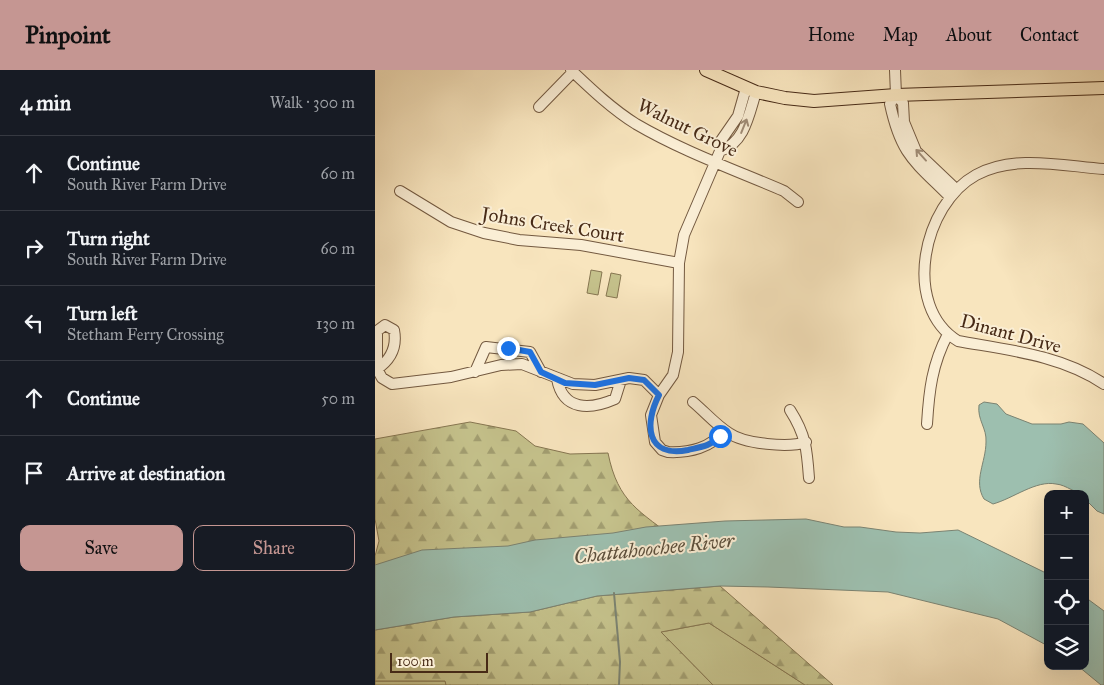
<!DOCTYPE html>
<html lang="en">
<head>
<meta charset="utf-8">
<style>
  :root { --surface:#171b24; --page:#242831; --text:#f1f3f6; --muted:#9ea1a6; --line:#363941; --accent:#c59692 }
  body { margin:0; font-family:"IM FELL Great Primer",serif; background:var(--page); color:var(--text) }
  .controls { position:absolute; right:15px; bottom:15px; display:grid; overflow:hidden; border-radius:10px; box-shadow:0 5px 20px #0002 }
  .controls button { width:45px; height:45px; display:grid; place-items:center; padding:0; border:0; border-bottom:1px solid var(--line); background:var(--surface); color:var(--text); font:25px sans-serif }
  .scale { position:absolute; left:15px; bottom:12px; width:98px; box-sizing:border-box; padding-left:5px; border:2px solid #472a16; border-top:0; font-size:14px; line-height:18px; white-space:nowrap; color:#472a16; -webkit-text-stroke:4px #faeed5; paint-order:stroke }
  .stop { position:absolute; width:15px; height:15px; margin:-11px; border:4px solid #1a73e8; border-radius:50%; background:#fff }
  .stop.end { background:#1a73e8; border-color:#fff; box-shadow:0 1px 5px #0008 }
  .list { margin:0; padding:0; list-style:none }
  h2 { display:flex; justify-content:space-between; align-items:center; height:65px; margin:0; padding:0 20px; font-size:21px }
  h2 small { font-size:16px; font-weight:400; color:var(--muted) }
  .list li { display:grid; grid-template-columns:32px 1fr auto; gap:15px; align-items:center; box-sizing:border-box; height:75px; padding:0 20px; border-top:1px solid var(--line) }
  .list b { display:block; font-size:19px; white-space:nowrap }
  .list p { margin:0; font-size:16px; white-space:nowrap; color:var(--muted) }
  .list em { font-size:16px; font-style:normal; color:var(--muted) }
  .actions { display:flex; gap:10px; padding:15px 20px }
  .actions a { flex:1; padding:11px 0; border:1px solid var(--accent); border-radius:10px; text-align:center; font-size:18px; color:var(--accent) }
  .actions .main { background:var(--accent); color:#111 }
  .icon { flex:none; width:28px; height:28px; fill:none; stroke:currentColor; stroke-width:2; stroke-linecap:round; stroke-linejoin:round }
  .map { position:relative; flex:none; width:729px; height:615px; overflow:hidden }
  header { display:flex; align-items:center; gap:30px; box-sizing:border-box; height:70px; padding:0 25px; background:var(--accent); color:#111 }
  header strong { font-size:24px }
  nav { display:flex; gap:28px; margin-inline-start:auto; font-size:18px }
  main { display:flex }
  aside { flex:1; background:var(--surface) }
  .map>svg:first-child { display:block }
  .green { fill:#c5c28c; stroke:#867651 }
  .forest { fill:url(#forest-firs); stroke:#867651 }
  .water { fill:#9dbfaf; stroke:#7b8372 }
  .lines { fill:none; stroke-linecap:round; stroke-linejoin:round }
  .stream { stroke:#7b8372; stroke-width:2 }
  .minor-casing { stroke:#735940; stroke-width:12 }
  .major-casing { stroke:#472a16; stroke-width:14 }
  .minor { stroke:#faeed5; stroke-width:10 }
  .major { stroke:#f8e5be; stroke-width:12 }
  .oneway { stroke:#a08c76 }
  .route { stroke:#1a73e8; stroke-width:6 }
  .labels { text-anchor:middle; stroke-width:4; stroke-linejoin:round; paint-order:stroke }
  .street-label { font-size:19px; fill:#472a16; stroke:#faeed5 }
  .water-label { font-size:20px; font-style:italic; fill:#5c4f3c; stroke:#faeed5 }
</style>
</head>
<body>
<header>
<strong>Pinpoint</strong>
<nav><a>Home</a><a>Map</a><a>About</a><a>Contact</a></nav>
</header>
<main>
<aside>
<h2>4 min<small>Walk · 300 m</small></h2>
<ul class="list">
<li><svg class="icon" aria-label="ahead" viewBox="0 0 24 24"><path d="M12 20V5M6 11l6-6 6 6"/></svg><div><b>Continue</b><p>South River Farm Drive</p></div><em>60 m</em></li>
<li><svg class="icon" aria-label="right" viewBox="0 0 24 24"><path d="M7 20v-9h11M14 6l5 5-5 5"/></svg><div><b>Turn right</b><p>South River Farm Drive</p></div><em>60 m</em></li>
<li><svg class="icon" aria-label="left" viewBox="0 0 24 24"><path d="M17 20v-9H6M10 6l-5 5 5 5"/></svg><div><b>Turn left</b><p>Stetham Ferry Crossing</p></div><em>130 m</em></li>
<li><svg class="icon" aria-label="ahead" viewBox="0 0 24 24"><path d="M12 20V5M6 11l6-6 6 6"/></svg><div><b>Continue</b></div><em>50 m</em></li>
<li><svg class="icon" aria-label="arrive" viewBox="0 0 24 24"><path d="M6 21V4h12l-3 4 3 4H6"/></svg><div><b>Arrive at destination</b></div></li>
</ul>
<div class="actions"><a class="main">Save</a><a>Share</a></div>
</aside>
<div class="map">
<svg width="729" height="615" viewBox="0 0 729 615">
  <defs>
    <pattern id="forest-firs" width="22" height="20" patternUnits="userSpaceOnUse" patternTransform="scale(1.25)"><rect width="22" height="20" fill="#c5c28c"/><path d="M5 1l3.5 6h-7zM16 11l3.5 6h-7z" fill="#a29e71"/></pattern>
  </defs>
  <rect width="100%" height="100%" fill="#f8e5be"/>
  <filter id="stains"><feTurbulence type="fractalNoise" baseFrequency=".004" numOctaves="4"/><feColorMatrix values="0 0 0 0 .2 0 0 0 0 .09 0 0 0 0 .02 0 0 0 .5 -.17"/></filter>
  <radialGradient id="worn" r=".72"><stop offset=".6" stop-color="#630" stop-opacity="0"/><stop offset="1" stop-color="#630" stop-opacity=".3"/></radialGradient>
  <path class="green" d="M216 200 227 202 223 225 212 223Z
    M236 203 246 205 242 228 231 226Z
    M334 553 430 615H338L286 562Z
    M0 611H71V615H0Z"/>
  <path class="forest" d="M95 352 141 361 160 376 195 384 233 383C243 433 265 441 303 471L0 501V486L4 471 0 449V369Z
    M345 516 458 615H430L334 553 286 562 338 615H71L70 611H0V560L79 547 155 542 222 526Z"/>
  <path class="water" d="M609 332 622 334 631 344 657 354H686L694 352 708 354 729 373V444L722 441 710 429V424C700 424 692 415 681 414 661 410 639 428 618 434L609 429C598 411 611 392 611 372 612 358 602 350 604 335Z
    M431 449 469 457H485L521 462 545 463 583 460 673 504V576L623 549 513 522 393 517 345 516 222 526 155 542 79 547 0 560V495L47 480 133 476 160 470 238 463 271 457 350 451Z
    M710 527 729 541V615H726L703 596H710Z"/>
  <g class="lines">
    <path class="stream" d="M239 523 245 592 244 615"/>
    <defs>
      <path id="minor" d="M196 0C216 19 237 39 261 54 307 81 360 100 409 121L423 132
        M520 0 521 25
        M521 25 515 34C526 85 539 91 574 126
        M521 25 528 33 529 52 541 81 581 119
        M164 37 198 2
        M345 81C370 73 374 44 381 22
        M729 99C688 96 639 84 601 105 548 134 526 236 583 271 633 280 686 285 729 314
        M25 121 76 152 109 163 144 170 206 175 304 193
        M10 255 19 260C22 276 17 289 2 299V261Z
        M2 299 7 308 17 314 76 307 126 295 147 294 198 314 220 315 254 308 269 310 284 325
        M100 302 111 277 155 282 166 302
        M182 309C188 341 215 340 240 329L246 310
        M318 332C330 342 341 355 354 363 369 374 414 378 431 372
        M415 340C431 365 432 380 434 408
        M552 354C554 321 557 294 573 264
        M349 360C337 378 314 383 293 382L287 380 280 372 276 345 284 325 298 305 303 282 304 193 309 165 345 81V72L363 46 371 18"/>
      <path id="major" d="M331 0 381 22 410 28 439 31 521 25 729 18"/>
    </defs>
    <use href="#minor" class="minor-casing"/>
    <use href="#major" class="major-casing"/>
    <use href="#minor" class="minor"/>
    <use href="#major" class="major"/>
  </g>
  <defs><path id="oneway-shaft" d="M-6 0H5M1.5-3L5.5 0L1.5 3" fill="none" stroke-width="1.6" stroke-linecap="round" stroke-linejoin="round" transform="scale(1.25)"/></defs>
  <g class="oneway">
    <use href="#oneway-shaft" transform="translate(369 56) rotate(-68)"/>
    <use href="#oneway-shaft" transform="translate(546 85) rotate(-132)"/>
  </g>
  <g class="lines">
    <path class="route" d="M133 278 155 282 166 302 190 313 220 315 254 308 269 310 284 325C269 354 271 388 313 380 326 377 336 376 345 366"/>
  </g>
  <g class="labels">
    <g class="street-label">
      <text transform="translate(313 57) rotate(26)" y="7">Walnut Grove</text>
      <text transform="translate(178 154) rotate(9)" y="7">Johns Creek Court</text>
      <text transform="translate(636 263) rotate(15)" y="7">Dinant Drive</text>
    </g>
    <g class="water-label">
      <text transform="translate(279 478) rotate(-6)" y="7">Chattahoochee River</text>
    </g>
  </g>
  <rect width="100%" height="100%" filter="url(#stains)"/>
  <rect width="100%" height="100%" fill="url(#worn)"/>
</svg>
<div class="controls">
<button>+</button>
<button>−</button>
<button><svg class="icon" aria-label="locate" viewBox="0 0 24 24"><circle cx="12" cy="12" r="6"/><path d="M12 2v4M12 18v4M2 12h4M18 12h4"/></svg></button>
<button><svg class="icon" aria-label="layers" viewBox="0 0 24 24"><path d="M12 4l9 5-9 5-9-5zM3 14l9 5 9-5"/></svg></button>
</div>
<div class="scale">100 m</div>
<div class="stop" style="left:345px;top:366px"></div>
<div class="stop end" style="left:133px;top:278px"></div>
</div>
</main>
</body>
</html>
